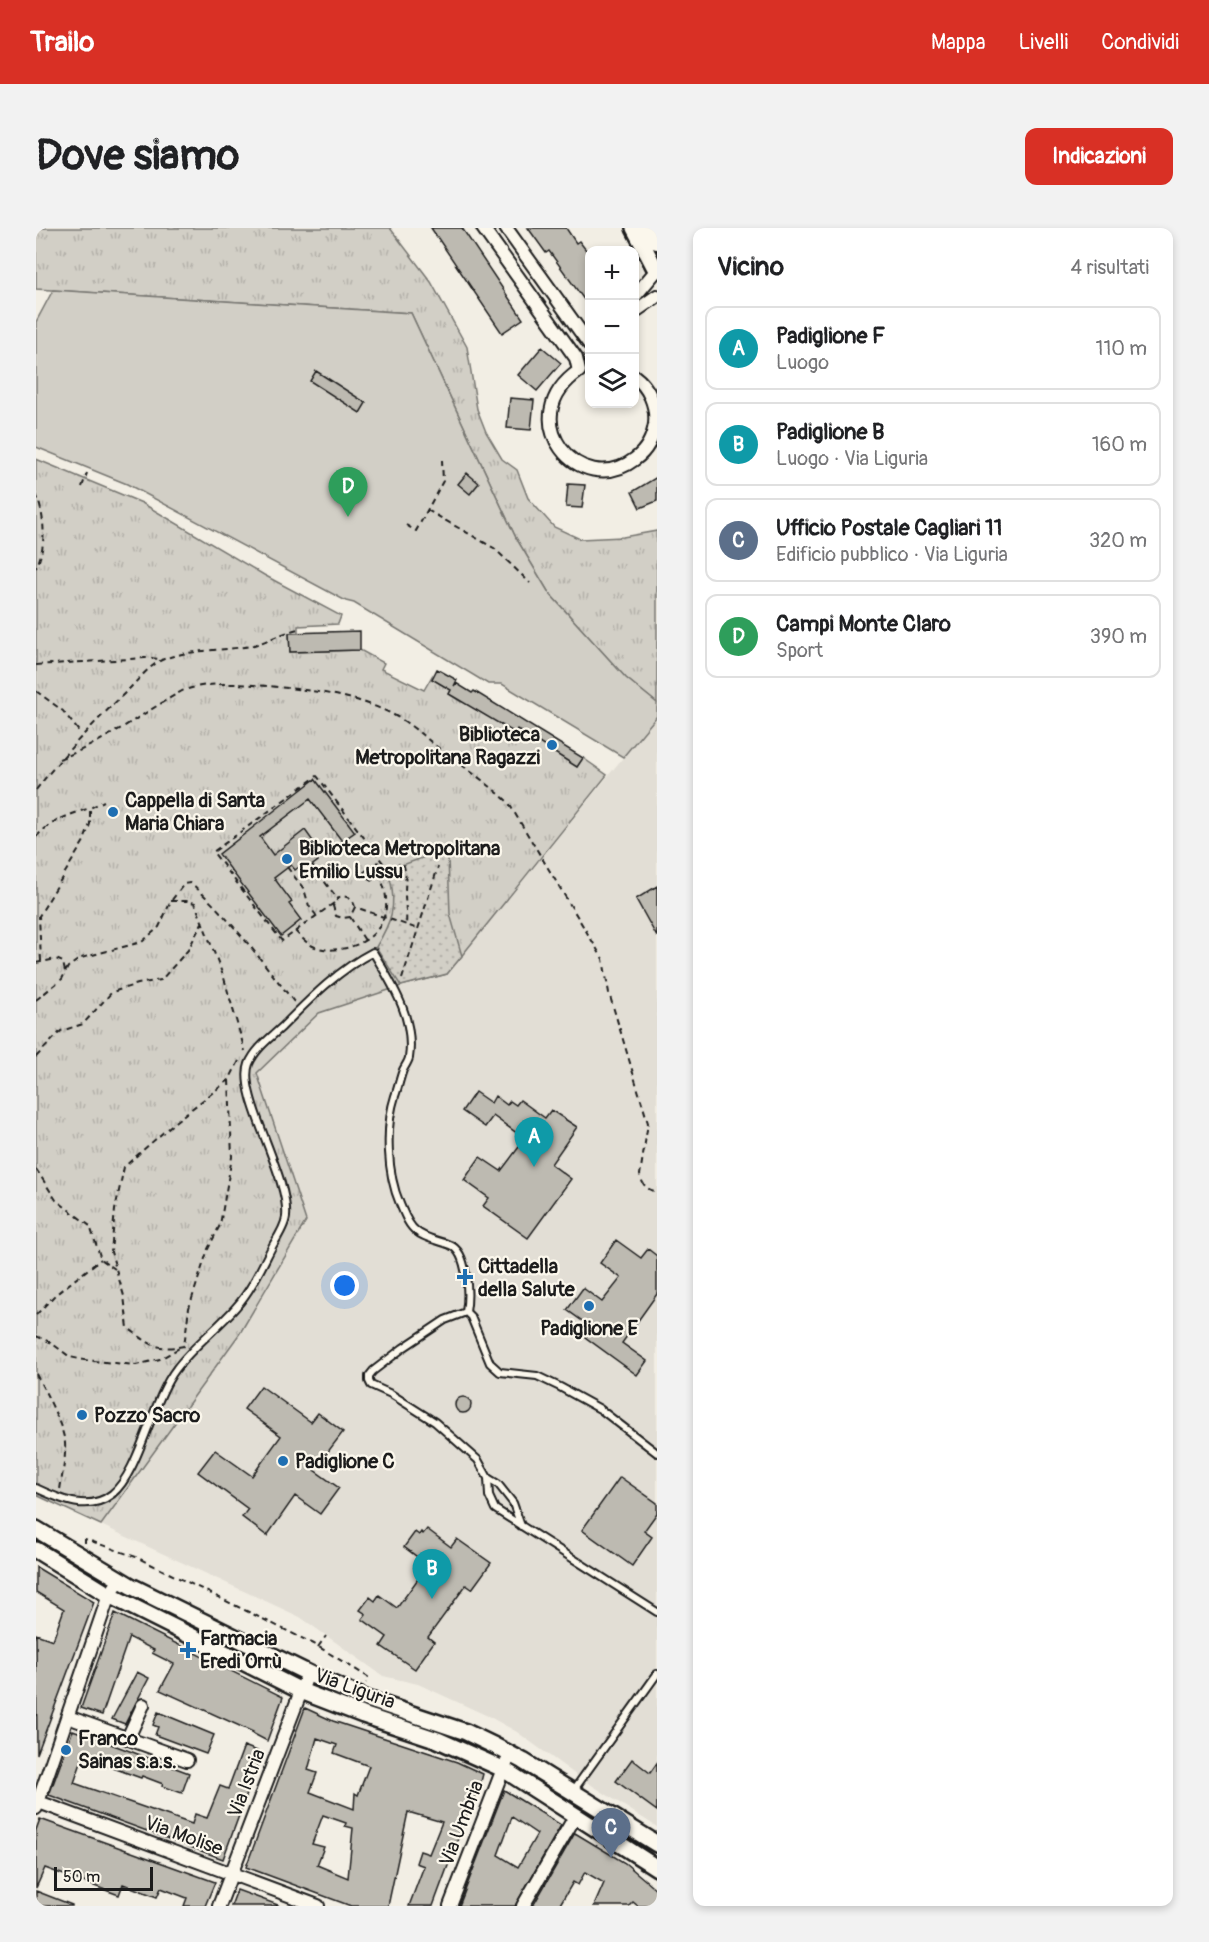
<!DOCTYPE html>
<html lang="it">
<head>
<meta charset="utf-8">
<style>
  :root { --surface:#fff; --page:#f2f2f2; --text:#202124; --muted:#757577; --line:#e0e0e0; --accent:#d93025 }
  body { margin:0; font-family:Pangolin,sans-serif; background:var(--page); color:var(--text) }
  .controls { position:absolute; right:18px; top:18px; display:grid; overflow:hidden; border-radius:12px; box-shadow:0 3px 9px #0003 }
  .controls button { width:54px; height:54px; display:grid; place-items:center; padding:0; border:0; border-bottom:2px solid var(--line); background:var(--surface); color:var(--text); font:30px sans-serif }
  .scale { position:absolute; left:18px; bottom:15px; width:99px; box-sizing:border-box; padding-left:6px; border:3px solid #1c1c1c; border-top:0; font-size:16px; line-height:21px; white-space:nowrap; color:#1c1c1c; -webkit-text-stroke:4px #fbf7ec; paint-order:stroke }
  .you { position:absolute; left:309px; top:1058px; width:21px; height:21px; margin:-15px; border:4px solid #fff; border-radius:50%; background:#1a73e8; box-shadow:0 0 0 9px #1a73e833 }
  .badge { display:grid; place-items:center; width:39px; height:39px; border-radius:50%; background:var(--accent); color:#fff; font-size:20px; font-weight:700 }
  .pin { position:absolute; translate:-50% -50px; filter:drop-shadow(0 2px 3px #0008) }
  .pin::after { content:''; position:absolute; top:32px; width:21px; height:18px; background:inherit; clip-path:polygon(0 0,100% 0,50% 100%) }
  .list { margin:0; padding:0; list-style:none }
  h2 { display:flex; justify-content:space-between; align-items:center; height:78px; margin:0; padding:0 24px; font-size:26px }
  h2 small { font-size:20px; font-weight:400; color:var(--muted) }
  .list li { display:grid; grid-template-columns:39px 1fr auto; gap:18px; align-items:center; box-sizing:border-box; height:84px; margin:0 12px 12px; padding:0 12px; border:2px solid var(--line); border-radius:12px }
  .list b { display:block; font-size:22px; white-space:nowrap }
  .list p { margin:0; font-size:20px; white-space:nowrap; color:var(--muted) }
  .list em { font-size:20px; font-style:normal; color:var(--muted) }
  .icon { flex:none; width:33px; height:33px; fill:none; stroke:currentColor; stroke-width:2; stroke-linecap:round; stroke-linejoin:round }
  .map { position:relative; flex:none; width:621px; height:1678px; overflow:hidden; border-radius:12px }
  header { display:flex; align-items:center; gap:36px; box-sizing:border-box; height:84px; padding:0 30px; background:var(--accent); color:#fff }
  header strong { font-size:28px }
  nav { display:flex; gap:33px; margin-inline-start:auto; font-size:21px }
  .intro { display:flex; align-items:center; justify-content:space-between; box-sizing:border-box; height:144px; padding:0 36px }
  h1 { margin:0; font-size:42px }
  .button { padding:15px 27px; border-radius:12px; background:var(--accent); color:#fff; font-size:21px; font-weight:700 }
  main { display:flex; gap:36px; padding:0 36px }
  aside { flex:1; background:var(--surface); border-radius:12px; box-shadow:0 3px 9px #0003 }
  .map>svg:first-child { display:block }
  .built { fill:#e2ded5 }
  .grass { fill:url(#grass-tufts); stroke:#777671; stroke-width:1.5 }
  .garden { fill:url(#garden-dots); stroke:#777671; stroke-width:1.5 }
  .pitch { fill:#d2cfc6; stroke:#777671; stroke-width:1.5 }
  .building { fill:#bdbab1; stroke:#1c1c1c; stroke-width:1.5; fill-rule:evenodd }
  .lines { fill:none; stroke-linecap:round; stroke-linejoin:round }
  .service-casing { stroke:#1c1c1c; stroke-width:10 }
  .minor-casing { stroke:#1c1c1c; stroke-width:16 }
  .tertiary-casing { stroke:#1c1c1c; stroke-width:20 }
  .trunk-casing { stroke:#1c1c1c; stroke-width:24 }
  .path { stroke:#1c1c1c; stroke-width:2; stroke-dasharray:6 4.5; stroke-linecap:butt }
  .service { stroke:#fbf7ec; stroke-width:6 }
  .minor { stroke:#fbf7ec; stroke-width:12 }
  .tertiary { stroke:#fbf7ec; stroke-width:15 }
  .trunk { stroke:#fbf7ec; stroke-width:20 }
  .poi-dot { fill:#1f6fb2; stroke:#fbf7ec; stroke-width:2 }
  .labels { text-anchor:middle; stroke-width:4.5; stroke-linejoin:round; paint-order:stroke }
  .poi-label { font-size:20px; font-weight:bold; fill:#1c1c1c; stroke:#fbf7ec; text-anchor:start }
  .street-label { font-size:20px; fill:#1c1c1c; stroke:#fbf7ec }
</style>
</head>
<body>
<header>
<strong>Trailo</strong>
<nav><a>Mappa</a><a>Livelli</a><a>Condividi</a></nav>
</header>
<div class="intro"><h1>Dove siamo</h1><a class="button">Indicazioni</a></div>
<main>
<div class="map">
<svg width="621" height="1678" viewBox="0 0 621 1678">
  <defs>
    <pattern id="grass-tufts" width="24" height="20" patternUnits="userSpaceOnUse" patternTransform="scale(1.5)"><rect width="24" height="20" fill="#d2cfc6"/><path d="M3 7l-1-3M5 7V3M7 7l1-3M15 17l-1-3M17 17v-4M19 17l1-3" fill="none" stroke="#b4b1aa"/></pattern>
    <pattern id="garden-dots" width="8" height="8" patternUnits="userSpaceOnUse" patternTransform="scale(1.5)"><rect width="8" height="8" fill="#d2cfc6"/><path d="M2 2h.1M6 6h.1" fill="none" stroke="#b4b1aa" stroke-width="1.8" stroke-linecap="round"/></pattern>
  </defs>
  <rect width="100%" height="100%" fill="#f2eee4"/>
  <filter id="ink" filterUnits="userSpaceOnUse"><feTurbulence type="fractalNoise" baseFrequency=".0167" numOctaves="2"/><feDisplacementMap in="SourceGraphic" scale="12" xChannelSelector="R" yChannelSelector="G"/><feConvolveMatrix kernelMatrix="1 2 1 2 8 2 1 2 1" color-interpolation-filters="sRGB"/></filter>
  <g filter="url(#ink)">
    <path class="built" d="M621 488V1599L540 1547 481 1504 454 1489 382 1456 347 1448 264 1389 65 1297 204 1105 270 994 221 845 283 785 365 758 411 745Z"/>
    <path class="grass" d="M0 0H354L395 54 431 119 441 181 450 204 466 231 481 242 492 270 518 299 544 311 587 309 621 303V475L590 450 513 365 480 310 375 85 0 61Z
      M0 231 106 275 228 347 305 388 302 396 262 398V405H253L254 424 324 422 348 435 345 441 388 462 396 448V451L415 462 413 466 425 474 426 472 479 504 481 501 541 539 547 530 571 547 411 746 365 758 283 785 221 845 270 993 204 1105 65 1297 0 1267Z"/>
    <path class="garden" d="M404 627 412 629 414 686 426 728 411 746 365 758 340 719C355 694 361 679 354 650L358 646V640L389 629Z"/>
    <path class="pitch" d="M17 62 375 85 480 310 513 365 590 450 621 475V488L587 529 466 456H452L318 375 310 373 91 256 0 219V94Z"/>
    <path class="building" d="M395 0H426L487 91 466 105Z
      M492 0H530L540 15 543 13 554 27V80L513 23 510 25Z
      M506 119 525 135 501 163 482 147Z
      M280 143 330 175 324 185 274 153Z
      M474 170 498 172 495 202 471 200Z
      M431 245 443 255 434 266 422 256Z
      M621 249V273L604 280 596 264Z
      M532 256 549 257 546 280 530 279Z
      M324 403V422L254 424 253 405Z
      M401 441 421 452 418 458 420 455 436 465 438 463 547 530 541 539 481 501 479 505 413 466 415 462 396 451Z
      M279 551 319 604 306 613 274 571 224 609 237 627 269 602 284 623 278 628 282 633 270 642 266 637 259 642 255 637 238 650 256 674 253 676 265 692 245 708 183 626Z
      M342 634 349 643 335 653 328 644Z
      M621 658V709L600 671Z
      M439 864 455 875 459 868 471 877 474 873 480 877 484 872 509 890 515 882 541 899 515 936 535 951 492 1010 447 978 453 970 428 952 444 929 465 943 489 911 457 888 449 899 426 883Z
      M580 1012 605 1030 612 1021 621 1028V1066L586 1115 611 1133 601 1147 549 1109 556 1100 531 1082 547 1060 566 1074 585 1050 564 1035Z
      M225 1158 275 1194 282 1185 307 1204 278 1242 303 1260 284 1286 259 1268 231 1308 206 1289 212 1281 162 1244 179 1222 216 1248 245 1208 208 1181Z
      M419 1177a8 8 0 1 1 16 0a8 8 0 1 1-16 0Z
      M584 1249 621 1275V1285L608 1303 616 1309 596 1338 546 1302Z
      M391 1301 415 1319 421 1311 455 1335 436 1361 430 1357 392 1409 398 1414 379 1441 345 1418 351 1409 326 1391 330 1386 324 1382 334 1369 339 1373 343 1367 361 1380 392 1337 368 1319 379 1304 383 1307 385 1304 387 1306Z
      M0 1339 58 1374 1 1526 0 1406 17 1412 28 1381 0 1364Z
      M79 1385 247 1469 231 1513 216 1505 217 1504 124 1462 138 1436 116 1425 118 1422 93 1409 66 1487 45 1480Z
      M101 1444 113 1450 93 1488 89 1496 76 1491Z
      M269 1480 297 1493 421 1534 447 1546 442 1565 429 1579 433 1581 397 1678H373L388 1638 380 1635 384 1623 393 1626 406 1594 372 1584 352 1678H315L210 1639ZM281 1510 301 1517 298 1525 333 1538 322 1567 319 1565 318 1581 274 1564 281 1545 272 1542ZM287 1587 310 1595 309 1598 317 1600 312 1650 281 1637 288 1619 276 1616Z
      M122 1484 178 1507 170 1526 119 1507 122 1499 117 1497Z
      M37 1502 153 1545 146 1565 126 1558 127 1556 106 1548 105 1550 47 1529 38 1555 156 1596 159 1586 171 1590 184 1558 192 1561 208 1518 226 1525 187 1631 13 1567Z
      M596 1531 614 1545 621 1535V1583L580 1553Z
      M468 1562 525 1597 479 1678H423ZM476 1589 501 1606 482 1639 462 1627Z
      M4 1591 179 1654 169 1678H148L151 1670 125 1660 121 1669 87 1656 83 1667 9 1640 0 1660V1602Z
      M539 1605 589 1635 621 1662V1678H602L597 1674 593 1678H558L568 1655 549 1644 542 1657 537 1654 523 1678H497Z
      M201 1662 242 1677 241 1678H195Z
      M0 1663 36 1677V1678H0Z"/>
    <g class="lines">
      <defs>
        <path id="service" d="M430 1084 409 1092 367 1120 337 1143 333 1148V1153L335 1157 355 1166 399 1194 442 1232 452 1250 462 1256 477 1275 485 1298
          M430 1084 435 1089 454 1135 464 1144 501 1148 524 1159 564 1181 621 1225
          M452 1250 453 1268 459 1281 621 1384
          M0 1260C24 1271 52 1285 76 1266 103 1245 116 1172 140 1141 157 1118 181 1101 200 1079 216 1061 226 1038 237 1017 242 1009 249 998 250 989 254 949 201 867 213 836 219 821 234 810 246 799 273 772 302 742 337 724 356 756 379 790 373 830 372 834 369 838 367 842 364 850 362 860 359 868 349 899 351 946 364 976 368 985 372 997 380 1003 389 1011 402 1012 414 1017 432 1024 433 1067 430 1084
          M537 1563 621 1446"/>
        <path id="minor" d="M447 0 540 130 543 143C475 190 544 273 599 231 610 223 617 210 619 196 621 178 613 159 598 148
          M470 0 554 117
          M598 69 620 43
          M598 84 621 68
          M32 1489 151 1532
          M92 1510 107 1477
          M0 1573 282 1678
          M0 1580 73 1367 84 1352
          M183 1678 272 1445
          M414 1678 467 1541 475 1526
          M487 1678 540 1587"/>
        <path id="tertiary" d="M598 0 620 42
          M0 1301 95 1358 282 1450 331 1471 430 1504 459 1518 487 1533 621 1616
          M0 1322 73 1367 265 1463 327 1487 402 1512 467 1541 621 1640"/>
        <path id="trunk" d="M612 0 621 11"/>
      </defs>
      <use href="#service" class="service-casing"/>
      <use href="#minor" class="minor-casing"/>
      <use href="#tertiary" class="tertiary-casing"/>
      <use href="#trunk" class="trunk-casing"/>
      <path class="path" d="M46 259 51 245
        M0 266C9 288 11 317 0 340
        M391 282 458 320 494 355
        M370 297 380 303 407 253 406 232
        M0 437 109 430 126 431
        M0 463 27 483 45 506
        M23 531C68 515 105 486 146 463 172 453 204 456 232 458 279 463 327 467 368 493 383 503 396 516 411 526 432 542 453 556 472 574L567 731 573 765 612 895 604 947C606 956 611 963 621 963
        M0 562C28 525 60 493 93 461 103 451 115 436 128 431 155 421 187 423 214 418 231 414 245 405 262 401
        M0 609C16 592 33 587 54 580
        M276 637 301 670
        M251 639 268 661 273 678 280 687
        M135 673H151L159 675 188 750 209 823
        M298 675 246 713 177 624 281 548 354 644
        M319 679 314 689 307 690 300 688 297 678 303 669C311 667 317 671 319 679L382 701
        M314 689 330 714
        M259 703C265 709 270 715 277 718 287 723 300 722 310 720 344 712 359 684 345 651L354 644V639L367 635C371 646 369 654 369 665 369 676 371 686 370 697
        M5 733 3 688 48 613 54 596V580L68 573
        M0 735 20 731 27 734 29 744
        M366 751 402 639
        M0 772 26 751 32 739 45 730 106 714 123 699 135 673 148 656 155 655C194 690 226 733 258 774
        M0 829 25 803 47 796 76 764 102 756 125 752 152 722 167 693
        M193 852 196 929 184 997 172 1021 153 1080 148 1118C119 1123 114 1116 92 1100L88 1068 75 1024 79 982 88 939 140 893 193 852 203 833
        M0 941 20 972 54 998 65 1031 79 1041
        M0 1087 19 1067 65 1031
        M0 1108 14 1114 34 1129 48 1132 100 1137 124 1131 145 1119
        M0 1146C9 1163 27 1197 29 1215 30 1231 26 1246 24 1262
        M49 1315V1311L100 1329 278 1416 332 1449 330 1455
        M282 1419 290 1408"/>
      <use href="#service" class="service"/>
      <use href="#minor" class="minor"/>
      <use href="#tertiary" class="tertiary"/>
      <use href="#trunk" class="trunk"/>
    </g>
  </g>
  <g class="poi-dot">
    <circle cx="516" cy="517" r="6"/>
    <circle cx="77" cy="584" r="6"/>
    <circle cx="251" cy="631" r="6"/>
    <path d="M426 1040h6v6h6v6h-6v6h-6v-6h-6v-6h6z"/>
    <circle cx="553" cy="1078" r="6"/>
    <circle cx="46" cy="1187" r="6"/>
    <circle cx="247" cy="1233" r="6"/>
    <path d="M149 1413h6v6h6v6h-6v6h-6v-6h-6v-6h6z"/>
    <circle cx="30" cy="1522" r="6"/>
  </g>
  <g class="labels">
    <g class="poi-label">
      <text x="504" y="513" text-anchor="end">Biblioteca<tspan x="504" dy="23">Metropolitana Ragazzi</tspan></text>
      <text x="89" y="579">Cappella di Santa<tspan x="89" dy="23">Maria Chiara</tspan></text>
      <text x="263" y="627">Biblioteca Metropolitana<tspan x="263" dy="23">Emilio Lussu</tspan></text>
      <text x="442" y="1045">Cittadella<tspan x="442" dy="23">della Salute</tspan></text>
      <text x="553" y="1107" text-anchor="middle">Padiglione E</text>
      <text x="58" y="1194">Pozzo Sacro</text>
      <text x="259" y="1240">Padiglione C</text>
      <text x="164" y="1417">Farmacia<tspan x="164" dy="23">Eredi Orrù</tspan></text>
      <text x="42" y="1517">Franco<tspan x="42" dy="23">Sainas s.a.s.</tspan></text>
    </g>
    <g class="street-label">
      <text transform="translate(319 1460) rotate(20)" y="7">Via Liguria</text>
      <text transform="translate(210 1555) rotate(-69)" y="7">Via Istria</text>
      <text transform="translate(425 1595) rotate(-69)" y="7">Via Umbria</text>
      <text transform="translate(148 1607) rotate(20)" y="7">Via Molise</text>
    </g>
  </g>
</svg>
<div class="controls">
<button>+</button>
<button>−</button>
<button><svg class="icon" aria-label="layers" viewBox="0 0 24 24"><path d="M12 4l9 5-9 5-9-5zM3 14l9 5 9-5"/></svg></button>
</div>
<div class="scale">50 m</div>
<div class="you"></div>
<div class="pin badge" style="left:498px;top:939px;background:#0f9aa8">A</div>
<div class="pin badge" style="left:396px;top:1371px;background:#0f9aa8">B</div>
<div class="pin badge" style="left:575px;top:1630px;background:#5c6f8a">C</div>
<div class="pin badge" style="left:312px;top:289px;background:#2e9e5b">D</div>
</div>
<aside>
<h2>Vicino<small>4 risultati</small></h2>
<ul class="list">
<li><span class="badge" style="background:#0f9aa8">A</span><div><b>Padiglione F</b><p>Luogo</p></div><em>110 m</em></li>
<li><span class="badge" style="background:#0f9aa8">B</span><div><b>Padiglione B</b><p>Luogo · Via Liguria</p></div><em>160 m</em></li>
<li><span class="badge" style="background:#5c6f8a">C</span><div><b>Ufficio Postale Cagliari 11</b><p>Edificio pubblico · Via Liguria</p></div><em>320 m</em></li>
<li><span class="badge" style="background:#2e9e5b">D</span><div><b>Campi Monte Claro</b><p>Sport</p></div><em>390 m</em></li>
</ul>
</aside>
</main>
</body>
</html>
